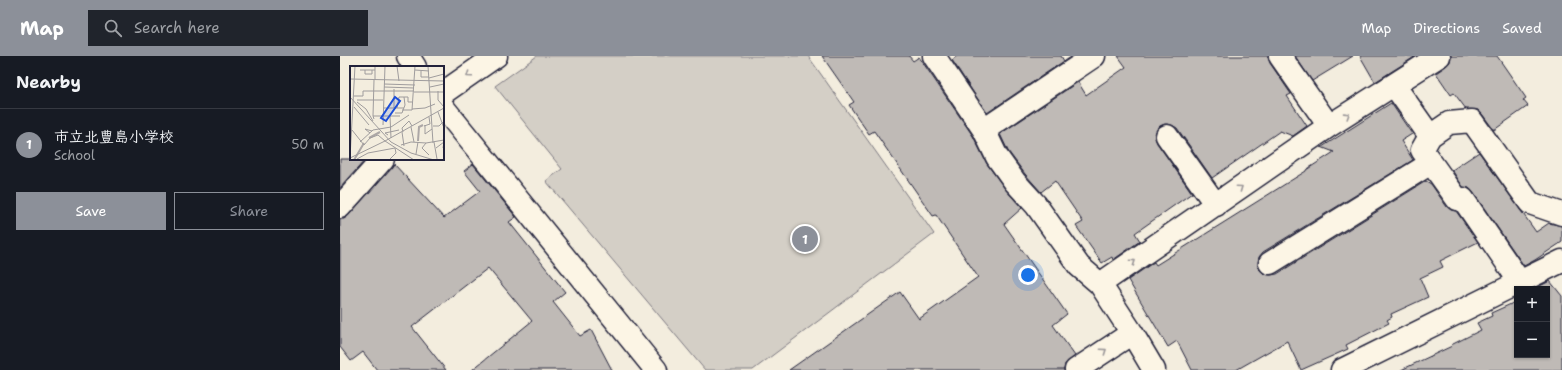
<!DOCTYPE html>
<html lang="en">
<head>
<meta charset="utf-8">
<style>
  :root { --surface:#171b24; --page:#20242c; --text:#f1f3f6; --muted:#9ea1a6; --line:#363941; --accent:#8c9099 }
  body { margin:0; font-family:"Shantell Sans","Klee One",sans-serif; background:var(--page); color:var(--text) }
  .controls { position:absolute; right:12px; bottom:12px; display:grid; overflow:hidden; border-radius:0px; box-shadow:0 1px 3px #0004 }
  .controls button { width:36px; height:36px; display:grid; place-items:center; padding:0; border:0; border-bottom:1px solid var(--line); background:var(--surface); color:var(--text); font:20px sans-serif }
  .you { position:absolute; left:688px; top:219px; width:14px; height:14px; margin:-10px; border:3px solid #fff; border-radius:50%; background:#1a73e8; box-shadow:0 0 0 6px #1a73e833 }
  .badge { display:grid; place-items:center; width:26px; height:26px; border-radius:50%; background:var(--accent); color:#fff; font-size:13px; font-weight:700 }
  .pin { position:absolute; translate:-50% -50%; border:2px solid #fff; box-shadow:0 1px 4px #0006 }
  .list { margin:0; padding:0; list-style:none }
  h2 { display:flex; justify-content:space-between; align-items:center; height:52px; margin:0; padding:0 16px; font-size:17px }
  h2 small { font-size:13px; font-weight:400; color:var(--muted) }
  .list li { display:grid; grid-template-columns:26px 1fr auto; gap:12px; align-items:center; box-sizing:border-box; height:72px; padding:0 16px; border-top:1px solid var(--line) }
  .list b { display:block; font-size:15px; white-space:nowrap }
  .list p { margin:0; font-size:13px; white-space:nowrap; color:var(--muted) }
  .list em { font-size:13px; font-style:normal; color:var(--muted) }
  .actions { display:flex; gap:8px; padding:12px 16px }
  .actions a { flex:1; padding:9px 0; border:1px solid var(--accent); border-radius:0px; text-align:center; font-size:14px; color:var(--accent) }
  .actions .main { background:var(--accent); color:#fff }
  .icon { flex:none; width:22px; height:22px; fill:none; stroke:currentColor; stroke-width:2; stroke-linecap:round; stroke-linejoin:round }
  .map { position:relative; flex:none; width:1222px; height:314px; overflow:hidden }
  header { display:flex; align-items:center; gap:24px; box-sizing:border-box; height:56px; padding:0 20px; background:var(--accent); color:#fff }
  header strong { font-size:19px }
  nav { display:flex; gap:22px; margin-inline-start:auto; font-size:14px }
  .search { width:280px; height:36px; background:var(--page); display:flex; align-items:center; gap:10px; box-sizing:border-box; padding:0 14px; border-radius:0px; color:var(--muted); font-size:15px }
  main { display:flex }
  aside { flex:1; background:var(--surface) }
  .map>svg:first-child { display:block }
  .green { fill:#d4cfc6; stroke:#7b7880 }
  .building { fill:#bfbab6; stroke:#22223b }
  .lines { fill:none; stroke-linecap:round; stroke-linejoin:round }
  .minor-casing { stroke:#22223b; stroke-width:25 }
  .minor { stroke:#fcf5e5; stroke-width:22 }
  .oneway { stroke:#9a9698 }
  .inset-river { fill:none; stroke:#aca7a6; stroke-width:2 }
  .inset-road { fill:none; stroke:#9f9c9d; stroke-width:1 }
  .view { fill:#1d4ed8; fill-opacity:0.15; stroke:#1d4ed8; stroke-width:2 }
  .inset-edge { fill:none; stroke:#22223b; stroke-width:2 }
</style>
</head>
<body>
<header>
<strong>Map</strong>
<div class="search"><svg class="icon" aria-label="search" viewBox="0 0 24 24"><circle cx="10" cy="10" r="6"/><path d="M15 15l6 6"/></svg>Search here</div>
<nav><a>Map</a><a>Directions</a><a>Saved</a></nav>
</header>
<main>
<aside>
<h2>Nearby<small></small></h2>
<ul class="list">
<li><span class="badge">1</span><div><b>市立北豊島小学校</b><p>School</p></div><em>50 m</em></li>
</ul>
<div class="actions"><a class="main">Save</a><a>Share</a></div>
</aside>
<div class="map">
<svg width="1222" height="314" viewBox="0 0 1222 314">
  <rect width="100%" height="100%" fill="#f3edde"/>
  <filter id="ink" filterUnits="userSpaceOnUse"><feTurbulence type="fractalNoise" baseFrequency=".025" numOctaves="2"/><feDisplacementMap in="SourceGraphic" scale="8" xChannelSelector="R" yChannelSelector="G"/><feConvolveMatrix kernelMatrix="1 2 1 2 8 2 1 2 1" color-interpolation-filters="sRGB"/></filter>
  <g filter="url(#ink)">
    <path class="green" d="M197 0H468L594 178 413 314H365L206 125 222 113 155 30Z"/>
    <path class="building" d="M482 0H569L573 5 579 1 633 80 647 108 665 133 682 152 664 168 727 258 713 269 735 300 725 308 724 314H449L560 236 579 263 638 221 596 159 593 160 534 75 529 78 509 49 514 46Z
      M617 0H721L724 5 647 57 612 4Z
      M778 0H928L930 7 951 38 947 40 967 70 953 80 940 75 872 122 837 72 832 69 825 68 820 70 816 75 815 82 817 87 852 137 795 177 800 185 773 204 772 201 762 207 736 170 743 166 715 125 701 136 685 118 668 95 660 78 738 26 746 39 786 11Z
      M955 0H1013L972 25Z
      M1020 0H1076L1035 26Z
      M1111 0H1157L1186 42 1183 44 1188 50 1154 74 1142 58 1138 54 1126 53 1114 37 1111 39 1096 17 1106 10 1110 6Z
      M1051 47 1072 78 1061 85 1073 104 923 196 919 201 918 208 919 213 924 218 931 219 937 218 1086 125 1091 128 1107 151 1111 154 1116 155 1138 186 1100 205 1103 211 1080 222 1088 241 1051 258 1052 261 1047 264 1049 267 1006 289 1008 293 961 314 947 285 896 314H852L837 285 828 291 788 224 814 206 816 209 966 115V114L994 96 981 91H982Z
      M1139 96 1196 176 1209 167 1222 170V186L1195 204 1184 210 1133 136 1129 132 1123 131 1112 114Z
      M0 103H26L0 132Z
      M54 108 104 162 140 135 124 115 133 108 176 161 169 166 225 236 213 246 240 280 251 274 272 314H132L192 265 148 212 72 271 106 314H37L23 296 11 305 0 291V163H4L9 159Z
      M1210 225 1222 240V314H1061L1112 290 1111 289 1141 274 1137 267 1152 260 1151 257 1171 248 1177 243V299H1207V233H1194Z"/>
    <g class="lines">
      <defs>
        <path id="minor" d="M68 0 75 11
          M594 0 644 74 657 101 675 126 696 149 739 210 760 228 792 277 814 314
          M940 0 989 70
          M1054 29 1090 80
          M103 37 156 0
          M103 51 316 314
          M644 74 754 0
          M827 80 876 149
          M0 151 43 103
          M930 207 1091 107
          M1180 226 1123 143H1117L1082 94 1090 80 1109 67 1132 65 1190 147 1222 158
          M760 228 989 70 1099 0
          M736 314 792 277
          M1002 314 1222 205"/>
      </defs>
      <use href="#minor" class="minor-casing"/>
      <use href="#minor" class="minor"/>
    </g>
    <defs><path id="oneway-chevron" d="M-2-3.5L2.5 0L-2 3.5" fill="none" stroke-width="1.6" stroke-linecap="round" stroke-linejoin="round"/></defs>
    <g class="oneway">
      <use href="#oneway-chevron" transform="translate(129 19) rotate(145)"/>
      <use href="#oneway-chevron" transform="translate(1007 59) rotate(-32)"/>
      <use href="#oneway-chevron" transform="translate(900 132) rotate(-35)"/>
      <use href="#oneway-chevron" transform="translate(793 206) rotate(-34)"/>
      <use href="#oneway-chevron" transform="translate(764 295) rotate(-34)"/>
    </g>
  </g>
  <g transform="translate(10 10)">
    <rect width="94" height="94" fill="#f3edde"/>
    <path class="inset-river" d="M19 72 30 66M68 75 69 61 73 59M4 94 14 77"/>
    <path class="inset-road" d="M47 0 49 15M78 0 83 77M10 4H25M15 4V8H22V4M65 4 79 5M71 5V11H79M79 12 94 8M0 13 94 15M25 14V0M34 18 65 19M34 21 64 22M80 21 94 18M88 25V34L94 41M64 26H94M4 30H13V25H64M0 31 41 76 61 87 84 94M7 34H33M7 36 16 43 23 55M4 41 19 59M33 42H54M44 42V23M47 42 49 31H58V36H62M62 43 75 42 85 38M52 44H62L65 0M88 46 94 62M45 47H52L55 39 54 31M23 50 24 14M40 50 41 72M24 53 23 50H50M33 59 35 0M75 59V68L82 63M74 60 80 58 79 51M83 60H89L94 55M61 61 64 76M52 66 54 80M53 66 52 62 59 55 62 60M20 67 15 63 22 65M38 69 35 67 49 64M10 76 23 64 41 61 59 49M84 76 87 93M76 77 72 82 79 89M51 79 61 76 76 77 94 74M86 82 94 76 93 82M66 88 68 76M0 92 35 75 28 69 20 72 14 79 2 64M0 92 5 0M7 93 18 87 45 82M2 94H30M39 94 46 87 45 82M64 94 35 75 94 42"/>
    <path class="view" d="M45 31 50 35 36 55 31 52Z"/>
    <rect width="94" height="94" class="inset-edge"/>
  </g>
</svg>
<div class="controls">
<button>+</button>
<button>−</button>
</div>
<div class="you"></div>
<div class="pin badge" style="left:465px;top:183px">1</div>
</div>
</main>
</body>
</html>
